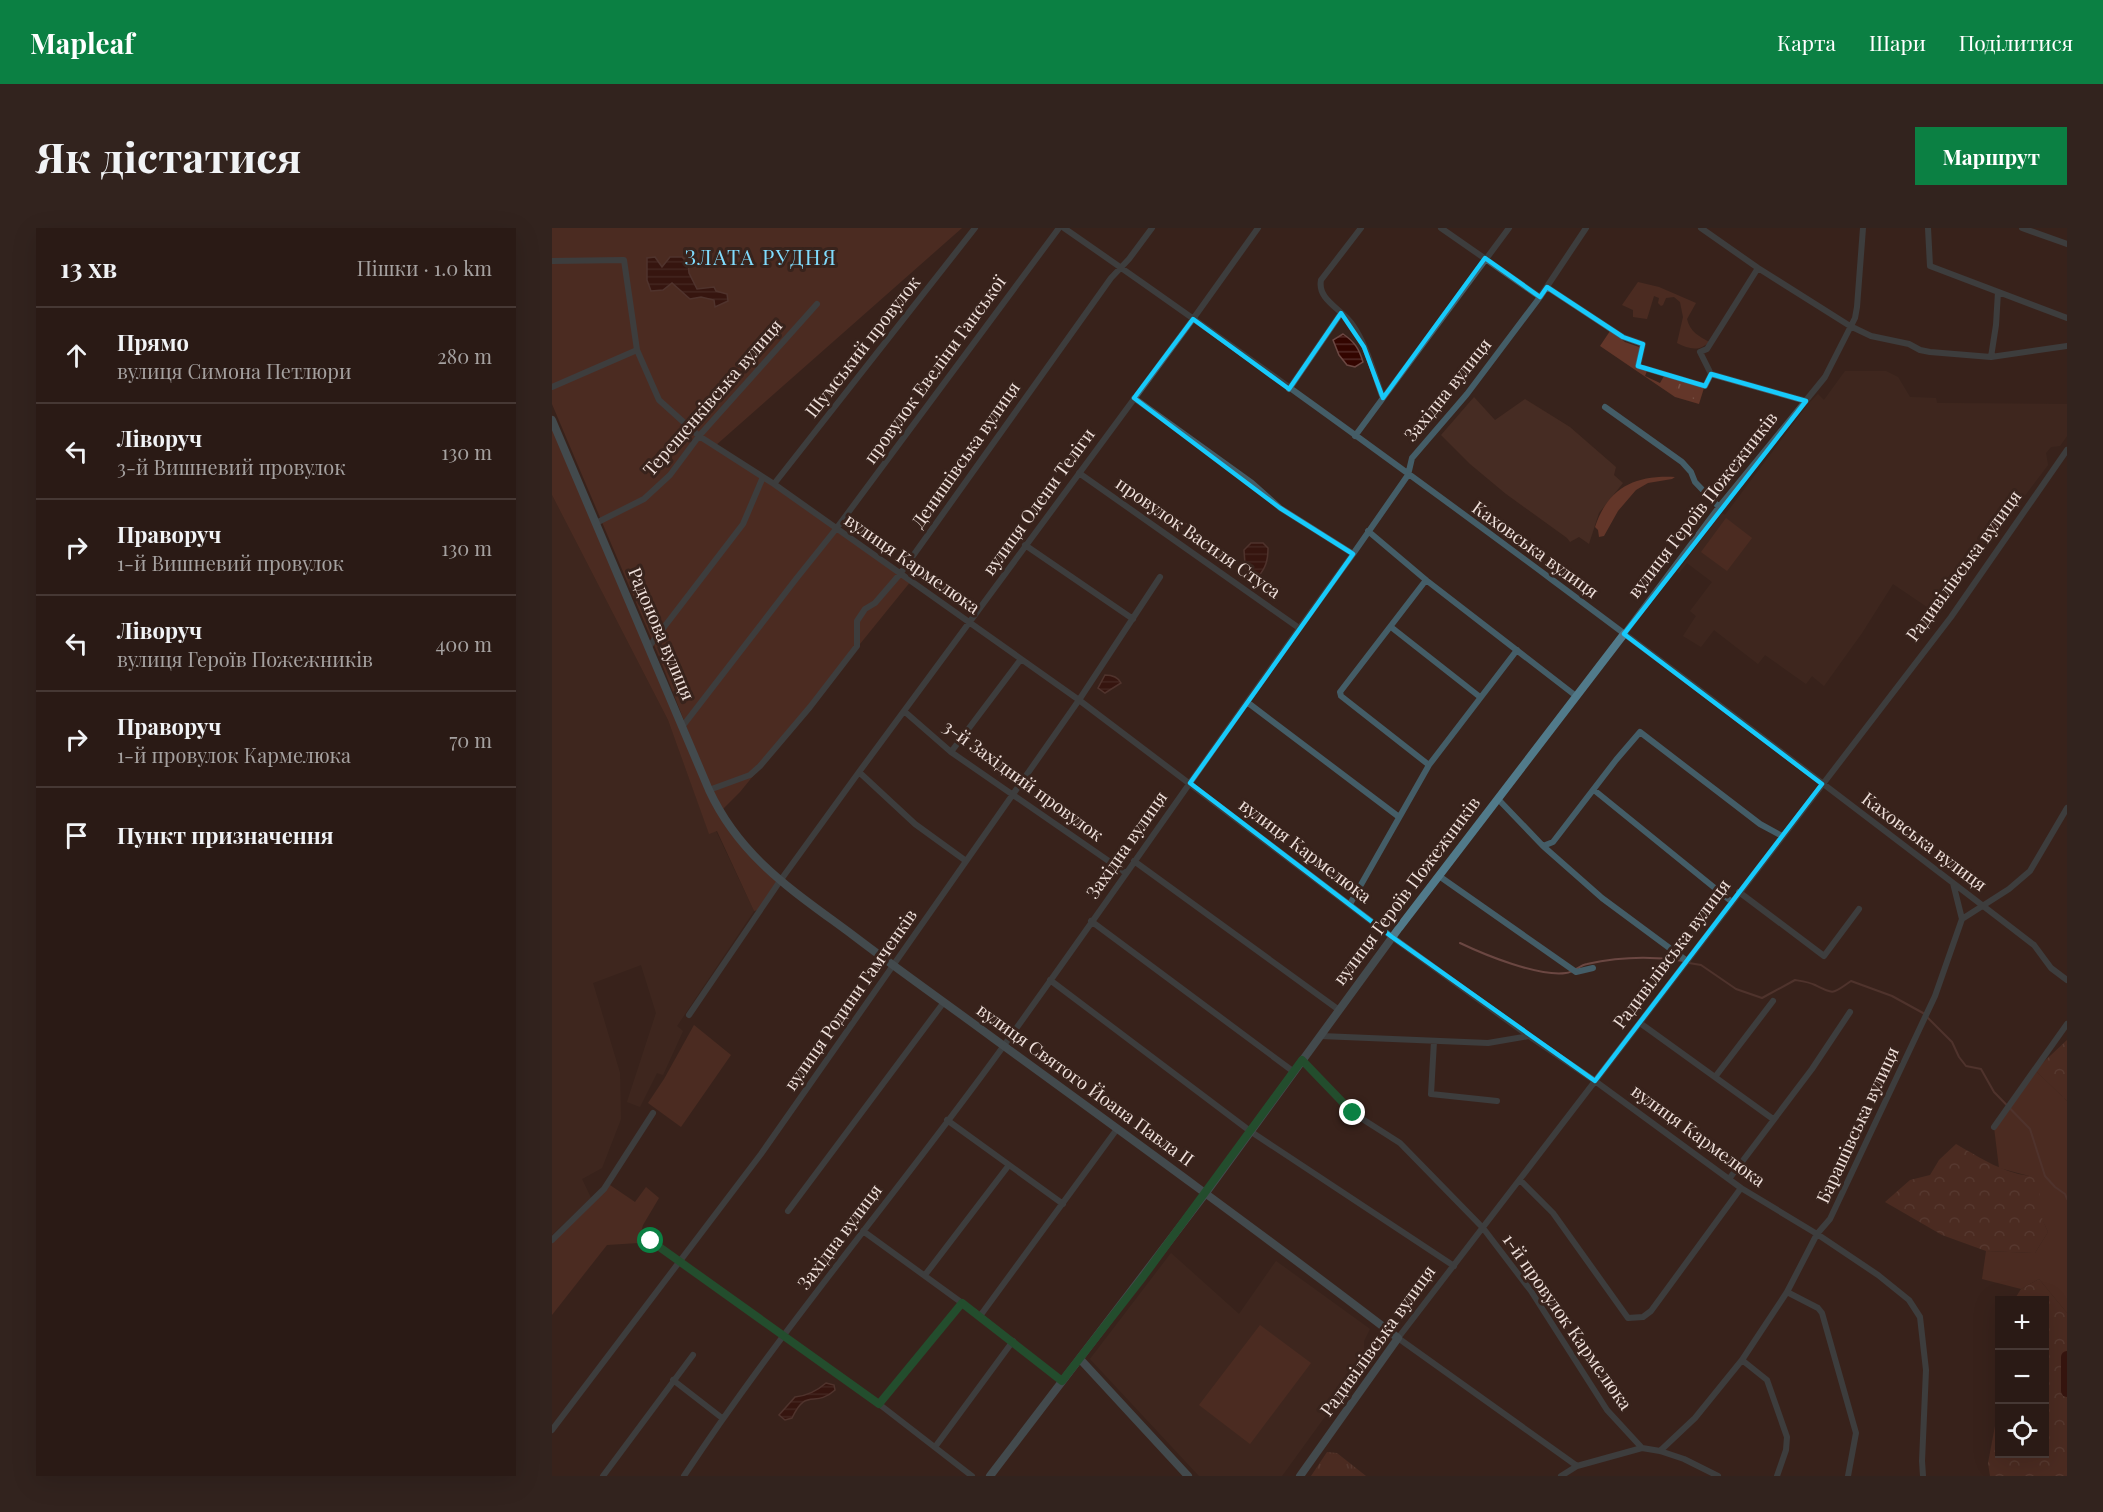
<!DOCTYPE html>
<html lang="uk">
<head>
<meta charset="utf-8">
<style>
  :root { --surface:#2a1a15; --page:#32231e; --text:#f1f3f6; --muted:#a5a1a0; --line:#463834; --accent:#0b8043 }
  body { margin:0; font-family:"Playfair Display",serif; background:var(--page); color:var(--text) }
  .controls { position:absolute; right:18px; bottom:18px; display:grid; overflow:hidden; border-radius:0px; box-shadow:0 6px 24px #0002 }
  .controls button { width:54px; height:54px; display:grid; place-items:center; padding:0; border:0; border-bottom:2px solid var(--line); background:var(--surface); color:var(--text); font:30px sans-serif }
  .stop { position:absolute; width:18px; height:18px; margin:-14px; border:4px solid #0b8043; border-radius:50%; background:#fff }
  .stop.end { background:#0b8043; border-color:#fff; box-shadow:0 2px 6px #0008 }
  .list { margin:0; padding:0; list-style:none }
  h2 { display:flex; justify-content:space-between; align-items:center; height:78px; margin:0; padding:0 24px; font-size:26px }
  h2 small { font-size:20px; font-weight:400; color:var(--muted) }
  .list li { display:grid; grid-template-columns:39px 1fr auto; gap:18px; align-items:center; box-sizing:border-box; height:96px; padding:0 24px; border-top:2px solid var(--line) }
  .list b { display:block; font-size:22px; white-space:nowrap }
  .list p { margin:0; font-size:20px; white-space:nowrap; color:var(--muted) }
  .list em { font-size:20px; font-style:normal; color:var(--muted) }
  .icon { flex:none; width:33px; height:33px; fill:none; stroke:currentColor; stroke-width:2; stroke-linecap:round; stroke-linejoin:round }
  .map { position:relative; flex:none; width:1515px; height:1248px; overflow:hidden; border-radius:0px }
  header { display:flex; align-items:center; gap:36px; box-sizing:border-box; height:84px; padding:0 30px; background:var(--accent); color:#fff }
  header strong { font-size:28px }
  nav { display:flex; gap:33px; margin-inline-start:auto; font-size:21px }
  .intro { display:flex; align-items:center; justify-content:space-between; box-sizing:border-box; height:144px; padding:0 36px }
  h1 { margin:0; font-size:42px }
  .button { padding:15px 27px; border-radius:0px; background:var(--accent); color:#fff; font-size:21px; font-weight:700 }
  main { display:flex; gap:36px; padding:0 36px }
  aside { flex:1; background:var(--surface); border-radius:0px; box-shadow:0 6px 24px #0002 }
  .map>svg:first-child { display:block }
  .built { fill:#462c23 }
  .green { fill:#633629 }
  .forest { fill:url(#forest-crowns) }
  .park { fill:url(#park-tufts) }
  .water { fill:url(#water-rules); stroke:#6b4742; stroke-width:1.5 }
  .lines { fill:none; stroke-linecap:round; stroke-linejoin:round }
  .stream { stroke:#6b4742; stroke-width:2 }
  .river { stroke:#330500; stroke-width:12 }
  .street { stroke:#445d67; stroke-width:6 }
  .secondary { stroke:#517a8a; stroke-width:8 }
  .route { stroke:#0b8043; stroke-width:8 }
  .marked { fill:none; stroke:#17cafb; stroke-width:4.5; stroke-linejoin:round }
  .labels { text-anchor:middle; stroke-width:6; stroke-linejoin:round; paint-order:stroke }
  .street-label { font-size:18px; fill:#efe0db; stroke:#38231c }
  .quarter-label { font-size:21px; letter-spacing:1.5px; fill:#80dcfe; stroke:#38231c }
</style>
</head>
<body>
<header>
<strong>Mapleaf</strong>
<nav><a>Карта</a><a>Шари</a><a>Поділитися</a></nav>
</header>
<div class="intro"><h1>Як дістатися</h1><a class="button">Маршрут</a></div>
<main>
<aside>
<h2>13 хв<small>Пішки · 1.0 km</small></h2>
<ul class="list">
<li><svg class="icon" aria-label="ahead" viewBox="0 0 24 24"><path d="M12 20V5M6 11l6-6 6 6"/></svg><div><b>Прямо</b><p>вулиця Симона Петлюри</p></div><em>280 m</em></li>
<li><svg class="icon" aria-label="left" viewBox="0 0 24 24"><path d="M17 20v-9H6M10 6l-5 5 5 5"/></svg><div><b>Ліворуч</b><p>3-й Вишневий провулок</p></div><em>130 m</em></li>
<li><svg class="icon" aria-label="right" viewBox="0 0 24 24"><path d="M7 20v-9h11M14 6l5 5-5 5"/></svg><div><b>Праворуч</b><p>1-й Вишневий провулок</p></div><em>130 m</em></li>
<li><svg class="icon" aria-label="left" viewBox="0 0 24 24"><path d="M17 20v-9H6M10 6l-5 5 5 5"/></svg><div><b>Ліворуч</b><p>вулиця Героїв Пожежників</p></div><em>400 m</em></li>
<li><svg class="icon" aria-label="right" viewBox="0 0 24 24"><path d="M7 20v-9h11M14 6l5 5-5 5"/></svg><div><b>Праворуч</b><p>1-й провулок Кармелюка</p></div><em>70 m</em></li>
<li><svg class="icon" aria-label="arrive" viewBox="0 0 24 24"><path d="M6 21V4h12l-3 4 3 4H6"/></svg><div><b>Пункт призначення</b></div></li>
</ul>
</aside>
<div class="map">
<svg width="1515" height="1248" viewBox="0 0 1515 1248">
  <defs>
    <pattern id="forest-crowns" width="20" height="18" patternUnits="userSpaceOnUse" patternTransform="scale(1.5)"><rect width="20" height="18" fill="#633629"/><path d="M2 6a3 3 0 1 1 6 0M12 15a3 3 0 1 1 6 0" fill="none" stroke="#7a5347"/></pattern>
    <pattern id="park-tufts" width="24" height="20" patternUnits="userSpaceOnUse" patternTransform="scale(1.5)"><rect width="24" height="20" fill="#633629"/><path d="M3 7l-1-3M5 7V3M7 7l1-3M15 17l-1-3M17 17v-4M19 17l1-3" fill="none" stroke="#7a5347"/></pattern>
    <pattern id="water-rules" width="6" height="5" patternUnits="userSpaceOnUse" patternTransform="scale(1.5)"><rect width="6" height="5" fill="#330500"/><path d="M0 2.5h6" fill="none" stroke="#512925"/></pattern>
  </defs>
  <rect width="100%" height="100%" fill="#38231c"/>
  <path class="built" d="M1293 143H1334L1346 149 1358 169 1384 170 1385 175 1515 176V208L1508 218 1499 219 1494 225 1496 237 1384 385 1341 356 1310 405 1272 458 1260 448 1254 456 1213 427 1206 436 1162 402 1149 419 1131 408 1144 388 1138 383 1160 354 1135 335 1127 345 1125 344 1170 285 1173 287 1257 175 1266 166 1272 172Z
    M922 169 943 192 973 171 1018 199 1064 239 1062 247 1071 255 1047 285 1037 316 1027 309 1018 314 1015 310 954 266 918 236 889 207Z
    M0 267 116 492 157 605 164 603 202 683 125 798 131 803 111 847 105 845 88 879 75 874 104 785 89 737 41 755 68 845 69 891 50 940 30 951 39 970 0 1007Z
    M619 1025 687 1086 724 1033 818 1101 812 1113V1120L819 1125 730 1248H647L538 1131Z"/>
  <path class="green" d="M0 0H410L163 218 359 353 188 564 168 584 228 653 209 681 202 683 165 603 157 606 116 492 0 267V192L163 572 108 431 0 176Z
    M1086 54 1107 59 1144 75 1135 91C1138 104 1147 108 1157 114 1147 124 1137 121 1125 115L1131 89 1128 74 1122 69 1114 70 1111 77 1109 78 1106 75 1107 70 1102 68 1095 91 1081 89V82L1070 77Z
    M1058 103 1073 114 1087 119 1088 122 1084 140 1095 143 1093 148 1108 155 1112 148 1152 160 1147 176 1123 169 1048 118Z
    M1123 249 1120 251 1096 255 1084 262 1066 283 1052 308 1047 309 1046 302 1043 299C1056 260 1082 247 1123 249Z
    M1174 290 1200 310 1175 343 1149 324Z
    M142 797 179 827 129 899 96 875 112 851Z
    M1483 842 1515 873V1085L1487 1051 1469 1061 1430 1051 1434 1023 1483 1025 1496 1004 1487 985 1486 966 1481 949 1447 940 1442 899Z
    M55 955 83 974 94 959 107 970 91 997 86 1015 55 1017 0 1087V1012Z
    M708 1097 759 1135 698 1216 647 1177Z"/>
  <path class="forest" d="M1515 812V873L1483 842Z
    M1404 916C1432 932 1460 951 1493 948 1484 973 1485 980 1496 1004L1483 1025 1434 1023 1390 1007 1333 974 1358 952 1378 947 1387 932Z
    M1487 1051 1515 1085V1248H1438L1436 1235 1447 1177 1448 1226H1492V1072H1462L1469 1061Z"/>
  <path class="park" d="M1126 153 1145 158 1142 171 1123 166Z
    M775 1224 785 1225 814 1248H759Z"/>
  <path class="water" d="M103 29 110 39 118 29H130L136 35 137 45 145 61 162 59 164 63 175 66 176 73 163 79 162 72 149 69 138 71 120 55 111 62 99 63 95 52V30Z
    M791 106C803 114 807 121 811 134L803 139 795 137 787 127 781 112Z
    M615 285 634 296 625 304 612 296 610 288Z
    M699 315H711L716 320C716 332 714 340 705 350L696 346 693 336 692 322Z
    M553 447C559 447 566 449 569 455L553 465 546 460Z
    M274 1155 282 1157 283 1162C262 1181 255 1158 240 1190L233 1192 227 1187 243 1169C254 1168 266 1162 274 1155Z"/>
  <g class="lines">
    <path class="stream" d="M908 715C933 727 987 749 1014 745 1022 744 1028 737 1035 736 1066 729 1101 728 1132 733
      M1137 735 1149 737 1184 761 1210 770 1243 752C1249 753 1257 754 1263 757 1283 767 1280 766 1299 753L1340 768 1371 785 1400 814 1407 829 1414 838 1429 841 1442 864 1478 901 1493 948 1503 959 1513 966 1515 971"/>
    <path class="river" d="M1515 1129V1163"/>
    <path class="street" d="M512 0C842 229 1163 472 1482 717L1499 740 1515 752
      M889 0 988 69
      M1149 0 1206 40 1298 98 1319 108 1357 116 1368 122 1378 124 1439 129 1515 118
      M1376 0 1378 38 1515 90
      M1470 0 1515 16
      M0 33 72 32 85 122 107 172 147 208 222 256 527 472 840 709 977 808 1043 853 1189 960 1265 1006 1326 1047 1357 1072 1368 1089 1374 1142 1370 1233 1371 1248
      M995 59 1071 109 1091 116 1086 138 1153 158 1159 146 1148 124 1155 121 1206 40
      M1439 129 1444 97 1446 64
      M1159 146 1254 173
      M0 159 85 122
      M737 161 789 85
      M582 170 700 255 728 280 801 326
      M831 170 957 0
      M1053 179 1130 234 1139 244 1143 254 1167 279
      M803 208 831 170C822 146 815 117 800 96 790 81 765 72 769 52L809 0
      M527 245 747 400
      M222 256 423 0
      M44 295 92 271 118 247 147 208 265 76
      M816 303 874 352 1024 468
      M473 317 581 391
      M874 352 788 464 789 468 877 537
      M839 399 928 469
      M1072 406 1167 279 1273 149 1303 90 1305 79 1311 0
      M96 420 191 296 211 249
      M695 474 847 589
      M352 483 399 524 574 645
      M130 499 244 351 284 301 507 0
      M399 524 469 431
      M307 544 363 596 414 633
      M157 562 198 547 208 538 258 479 305 418V393L313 381 323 375 348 346 559 50 577 31 600 0
      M1042 562 1180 674
      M946 571 991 618 1050 670 1135 733
      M991 618 1001 614 1064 532 1088 504 1208 596 1230 608
      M582 633 787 782
      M887 648 1024 744 1041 740
      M1401 655 1410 691
      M1187 664 1272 728 1307 681
      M798 676 877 537 965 422
      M539 693 742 844
      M498 752 698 903 902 1038
      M137 787 228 653 307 544 641 91 706 0
      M1088 795 1221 891
      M769 808 936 815 977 808
      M882 813 879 866 945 873
      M750 833 801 885 848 915 931 1000 979 1063 1055 1182 1090 1220 1108 1223 1132 1231 1166 1248
      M1163 849 1221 773
      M395 892 511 976
      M1442 899 1515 796
      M1177 951 1260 841 1298 784
      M968 952 1001 985 1076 1090 1091 1089 1099 1083 1189 960
      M236 983 392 774
      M311 1003 428 1088 510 1153
      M0 1012 52 961 101 885
      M99 1013 327 1176 420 1248
      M373 1047 457 937
      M1235 1064 1266 1080 1270 1085 1304 1205 1296 1248
      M428 1088 565 901
      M1190 1132 1215 1152 1235 1209 1234 1222 1225 1248
      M121 1152 170 1190
      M327 1176 410 1075
      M0 1202 209 926 527 472 608 349
      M383 1219 461 1113
      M1108 1223 1143 1190 1190 1132 1235 1064 1265 1006 1278 991 1383 768 1410 691 1457 661 1478 643 1515 580
      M1025 1238 846 1110 1399 389 1515 222
      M51 1248 141 1127
      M132 1248C231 1098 348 962 453 816 570 654 683 488 801 326L856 247 860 230 915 166 988 69 1034 0
      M1009 1248 1025 1238 1090 1220"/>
    <path class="secondary" d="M0 192 157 562C189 631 243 664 302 708 348 743 395 776 441 810 577 909 713 1008 846 1110L748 1248
      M528 1131 636 1248
      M438 1248 653 966 847 700 1072 406"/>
  </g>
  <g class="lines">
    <path class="route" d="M99 1013 327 1176 410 1075 510 1153 591 1049 750 832 801 885"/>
  </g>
  <path d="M0 0H1515V1248H0ZM933 30 988 69 995 59 1071 109 1091 116 1086 138 1153 158 1159 146 1254 173 1072 406 1270 556 1043 853 840 709 638 555 801 326 728 280 582 170 641 91 737 161 789 85 812 119 831 170Z" fill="#38231c" fill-opacity=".55" fill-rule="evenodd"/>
  <path class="marked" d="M933 30 988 69 995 59 1071 109 1091 116 1086 138 1153 158 1159 146 1254 173 1072 406 1270 556 1043 853 840 709 638 555 801 326 728 280 582 170 641 91 737 161 789 85 812 119 831 170Z"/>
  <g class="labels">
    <g class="street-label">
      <text transform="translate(311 119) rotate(-52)" y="6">Шумський провулок</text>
      <text transform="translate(383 142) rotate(-54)" y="6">провулок Евеліни Ганської</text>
      <text transform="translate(896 162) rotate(-51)" y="6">Західна вулиця</text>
      <text transform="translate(161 170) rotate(-49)" y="6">Терещенківська вулиця</text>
      <text transform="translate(414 227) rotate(-55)" y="6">Денишівська вулиця</text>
      <text transform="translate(487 274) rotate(-54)" y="6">вулиця Олени Теліги</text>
      <text transform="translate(1151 277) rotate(-52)" y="6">вулиця Героїв Пожежників</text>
      <text transform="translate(646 310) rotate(35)" y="6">провулок Василя Стуса</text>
      <text transform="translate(983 322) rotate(36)" y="6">Каховська вулиця</text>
      <text transform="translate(360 336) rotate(35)" y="6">вулиця Кармелюка</text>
      <text transform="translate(1412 338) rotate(-54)" y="6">Радивілівська вулиця</text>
      <text transform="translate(109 406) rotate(67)" y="6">Радонова вулиця</text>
      <text transform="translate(471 553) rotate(36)" y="6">3-й Західний провулок</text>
      <text transform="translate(1372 614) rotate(37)" y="6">Каховська вулиця</text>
      <text transform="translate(575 617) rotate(-55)" y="6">Західна вулиця</text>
      <text transform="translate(753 623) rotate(37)" y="6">вулиця Кармелюка</text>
      <text transform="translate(855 663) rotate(-53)" y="6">вулиця Героїв Пожежників</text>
      <text transform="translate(1120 726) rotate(-53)" y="6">Радивілівська вулиця</text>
      <text transform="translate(299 772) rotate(-55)" y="6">вулиця Родини Гамченків</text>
      <text transform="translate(533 857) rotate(36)" y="6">вулиця Святого Йоана Павла II</text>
      <text transform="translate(1306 897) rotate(-65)" y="6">Барашівська вулиця</text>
      <text transform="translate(1146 908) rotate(36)" y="6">вулиця Кармелюка</text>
      <text transform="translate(288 1009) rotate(-53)" y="6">Західна вулиця</text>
      <text transform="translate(1015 1094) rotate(55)" y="6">1-й провулок Кармелюка</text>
      <text transform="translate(826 1113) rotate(-54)" y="6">Радивілівська вулиця</text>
    </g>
    <g class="quarter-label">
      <text x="209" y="37">ЗЛАТА РУДНЯ</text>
    </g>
  </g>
</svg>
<div class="controls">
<button>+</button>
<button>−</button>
<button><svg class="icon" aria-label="locate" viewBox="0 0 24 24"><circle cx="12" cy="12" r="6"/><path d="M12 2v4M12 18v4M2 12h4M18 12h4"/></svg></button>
</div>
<div class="stop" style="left:99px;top:1013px"></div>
<div class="stop end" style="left:801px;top:885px"></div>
</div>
</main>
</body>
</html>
